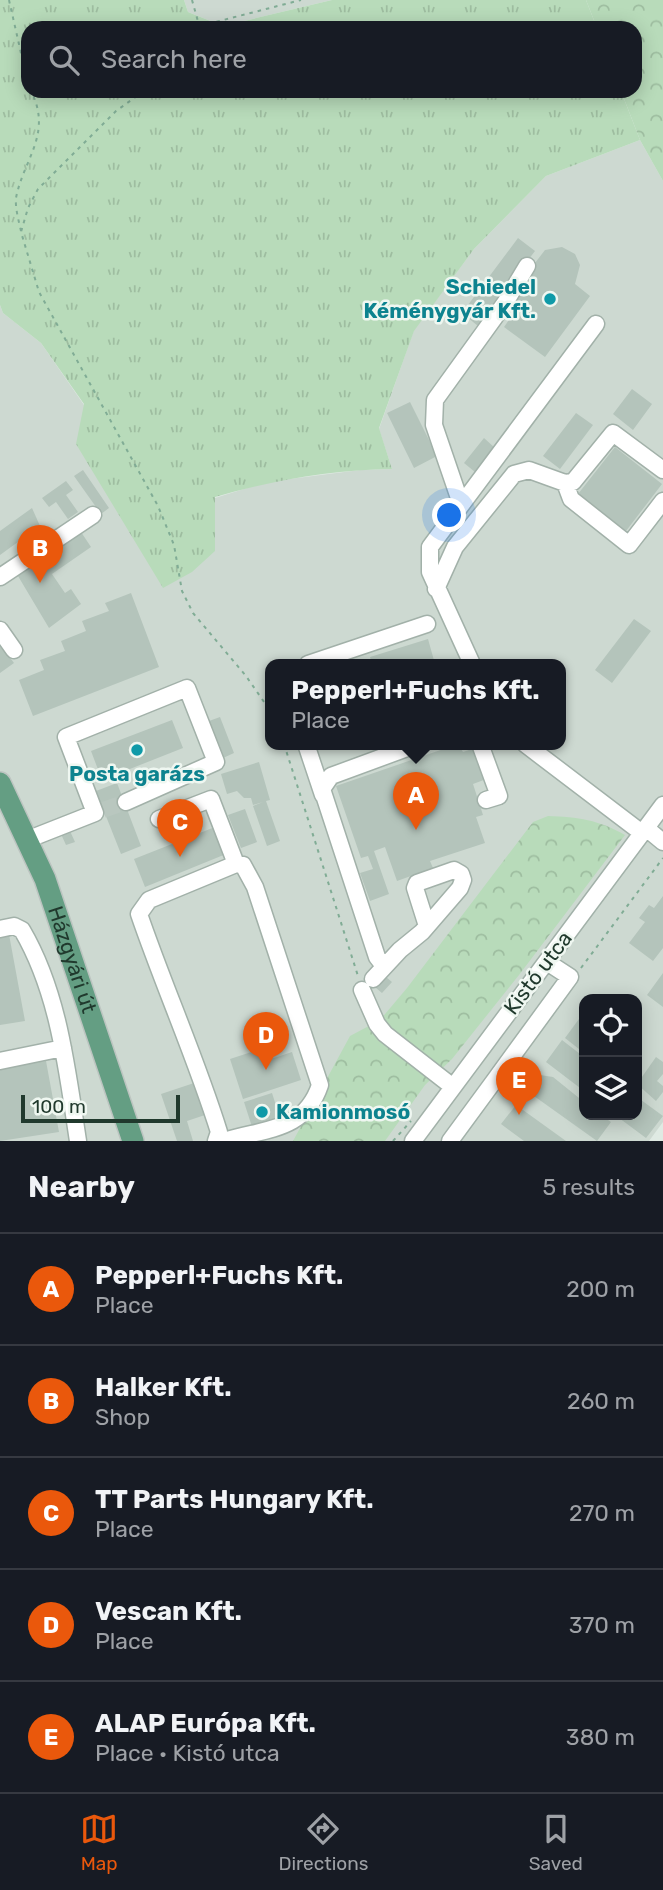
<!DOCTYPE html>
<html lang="en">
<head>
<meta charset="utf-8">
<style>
  :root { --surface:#171b24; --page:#242831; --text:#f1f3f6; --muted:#9ea1a6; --line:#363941; --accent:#ea580c }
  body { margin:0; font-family:Rubik,sans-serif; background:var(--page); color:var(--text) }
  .controls { position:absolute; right:21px; bottom:21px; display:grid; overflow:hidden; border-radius:14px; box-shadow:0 4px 18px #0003 }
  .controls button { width:63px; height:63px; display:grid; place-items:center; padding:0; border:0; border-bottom:2px solid var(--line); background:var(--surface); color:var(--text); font:35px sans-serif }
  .scale { position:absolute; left:21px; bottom:18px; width:159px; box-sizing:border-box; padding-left:7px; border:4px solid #20392d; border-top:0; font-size:19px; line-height:24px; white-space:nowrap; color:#20392d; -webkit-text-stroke:5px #eff7f1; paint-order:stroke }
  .you { position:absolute; left:450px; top:516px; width:24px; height:24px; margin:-18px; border:5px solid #fff; border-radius:50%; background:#1a73e8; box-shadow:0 0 0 10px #1a73e833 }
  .badge { display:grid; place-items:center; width:46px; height:46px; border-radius:50%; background:var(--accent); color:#fff; font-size:23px; font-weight:700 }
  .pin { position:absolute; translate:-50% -58px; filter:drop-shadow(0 2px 4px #0008) }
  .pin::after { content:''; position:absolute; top:37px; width:24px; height:21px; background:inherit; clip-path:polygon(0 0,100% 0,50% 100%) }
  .popup { position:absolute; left:265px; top:659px; width:301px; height:91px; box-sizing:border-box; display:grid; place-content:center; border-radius:14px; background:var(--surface); filter:drop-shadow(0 2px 5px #0005); font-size:23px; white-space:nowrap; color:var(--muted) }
  .popup b { font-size:26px; color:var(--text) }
  .popup::after { content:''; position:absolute; left:50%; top:100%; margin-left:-14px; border:14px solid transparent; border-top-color:var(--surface) }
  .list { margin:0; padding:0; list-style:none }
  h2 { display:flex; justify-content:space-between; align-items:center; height:91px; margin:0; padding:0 28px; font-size:30px }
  h2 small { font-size:23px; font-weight:400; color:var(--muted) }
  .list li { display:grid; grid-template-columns:46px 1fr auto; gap:21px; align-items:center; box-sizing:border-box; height:112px; padding:0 28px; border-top:2px solid var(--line) }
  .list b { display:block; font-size:26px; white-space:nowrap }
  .list p { margin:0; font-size:23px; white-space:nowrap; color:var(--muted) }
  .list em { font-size:23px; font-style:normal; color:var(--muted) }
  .icon { flex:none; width:38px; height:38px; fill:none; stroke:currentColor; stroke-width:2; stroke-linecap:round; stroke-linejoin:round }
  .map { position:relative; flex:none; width:663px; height:1141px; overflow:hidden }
  .search { position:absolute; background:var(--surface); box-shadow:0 4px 18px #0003; left:21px; right:21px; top:21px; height:77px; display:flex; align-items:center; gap:18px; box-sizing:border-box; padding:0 24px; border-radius:21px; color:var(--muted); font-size:26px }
  .sheet { height:651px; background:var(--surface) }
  nav { display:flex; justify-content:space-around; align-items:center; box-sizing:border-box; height:98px; border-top:2px solid var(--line); background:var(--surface); font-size:19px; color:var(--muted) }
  nav a { display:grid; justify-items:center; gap:4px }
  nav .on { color:var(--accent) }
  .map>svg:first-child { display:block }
  .built { fill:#cdd9d1; fill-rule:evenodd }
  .grass { fill:url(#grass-tufts) }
  .forest { fill:url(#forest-crowns) }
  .building { fill:#b4c4bb }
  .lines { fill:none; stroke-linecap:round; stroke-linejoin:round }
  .minor-tunnel { stroke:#b9c7bf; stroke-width:16; stroke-dasharray:16 8; stroke-linecap:butt }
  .minor-casing { stroke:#a2b1a9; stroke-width:19 }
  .major-casing { stroke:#bcc4c0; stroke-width:24 }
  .path { stroke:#80ac95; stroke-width:2; stroke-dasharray:3.5 5; stroke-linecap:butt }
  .minor { stroke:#fff; stroke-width:16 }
  .major { stroke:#649e83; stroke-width:21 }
  .culture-dot { fill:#0f9aa8; stroke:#eff7f1; stroke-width:2.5 }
  .labels { text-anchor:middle; stroke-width:5; stroke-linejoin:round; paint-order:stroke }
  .culture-label { font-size:21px; font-weight:bold; fill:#0d838f; stroke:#eff7f1; text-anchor:end }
  .street-label { font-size:21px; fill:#20392d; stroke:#eff7f1 }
</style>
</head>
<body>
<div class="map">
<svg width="663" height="1141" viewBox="0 0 663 1141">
  <defs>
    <pattern id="grass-tufts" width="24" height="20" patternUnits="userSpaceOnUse" patternTransform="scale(1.75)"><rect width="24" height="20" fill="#b8dbba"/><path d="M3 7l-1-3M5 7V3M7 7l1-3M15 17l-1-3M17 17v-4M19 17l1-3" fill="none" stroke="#9ebda0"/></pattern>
    <pattern id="forest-crowns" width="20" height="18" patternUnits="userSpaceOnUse" patternTransform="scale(1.75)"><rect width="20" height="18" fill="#b8dbba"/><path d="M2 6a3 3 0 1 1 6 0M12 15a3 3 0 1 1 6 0" fill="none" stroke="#9ebda0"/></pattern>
  </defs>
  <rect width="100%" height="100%" fill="#dfeae3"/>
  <path class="built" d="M184 0H332L223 26 188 12Z
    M640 140 663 181V1122L649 1141H0V305L3 313 41 343 84 405 215 551V498L266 482 360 470 392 469 379 429 414 330 474 249 546 176ZM271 664H561V744H271ZM584 999H637V1115H584Z"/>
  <path class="grass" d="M0 0H184L188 12 223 26 332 0H586L597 28H28V91H621L640 140 546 176 474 249 414 331 379 428 392 469C332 470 273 480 215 497V551L192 572 163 588 76 444 84 404 41 343 3 313 0 305Z"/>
  <path class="forest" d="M586 0H663V181L640 140 621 91H635V28H597Z
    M548 816C578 817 599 820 625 835L519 975 452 1059 425 1085 385 1141H293L350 1036 380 1020 407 988 533 822Z"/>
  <path class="building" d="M518 238 535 251 478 326 462 313Z
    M562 247 575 254 580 265 575 284 590 296 545 357 504 327 518 307 511 302 525 276 545 250Z
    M632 389 652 404 633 430 613 414Z
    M410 402 437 456 414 468 387 413Z
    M576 413 593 425 560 469 543 456Z
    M484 438 495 448 475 472 464 463Z
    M615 447 662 484 626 531 578 494Z
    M83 470 109 508 101 514 74 476Z
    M66 481 73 490 66 495 78 512 68 519 56 502 49 507 42 498Z
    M32 508 40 526 0 555V531Z
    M81 532 91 547 52 574 65 593 71 589 81 604 49 628 18 576Z
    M131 593 159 667 33 716 19 680 44 670 40 660 65 651 61 641 86 631 82 621 109 611 105 603Z
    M634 619 651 631 612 683 595 670Z
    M428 639 435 664H372L370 657Z
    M0 644 14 663 0 673Z
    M220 717 234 753 223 758 209 721Z
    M172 720 183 748 102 780 91 751Z
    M458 744 463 752 478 747 489 778 473 784 483 815 476 817 485 843 430 861 433 868 397 881 385 847 374 851 389 894 370 901 360 873 373 869 368 856 361 858 336 786Z
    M259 762 270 800 266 801 280 841 267 846 253 806 263 802 253 805 251 798H244L237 791 227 794 221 774Z
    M117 783 141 846 121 854 96 791Z
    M245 809 257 842 241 848 228 815Z
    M215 827 226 854 145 887 134 859Z
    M70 831 75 842 66 845 61 834Z
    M663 896V948L653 961 629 943 645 922 639 918 649 905 654 908Z
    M8 929 25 1021 0 1025V931Z
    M663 973V1007L647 995Z
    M386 977 392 982 382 993 376 988Z
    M579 1019 584 1022V1053L565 1038Z
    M562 1040 584 1057V1091L546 1062Z
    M261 1049 265 1061 292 1052 301 1080 243 1099 230 1059Z
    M656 1057 663 1062V1074L657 1081 663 1086V1092L656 1101 637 1084Z
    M46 1061 59 1132 0 1141V1069Z
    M540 1075 553 1077 584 1102V1115H601L611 1122 597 1141 534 1096 533 1082Z
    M194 1083 205 1115 187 1121 193 1141H177L161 1094Z
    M272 1093 281 1121 253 1130 244 1102Z
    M637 1097 663 1116 646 1138 615 1115H637Z
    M516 1105 566 1141H524L501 1124Z"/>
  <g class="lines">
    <path class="minor-tunnel" d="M103 810 126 802"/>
    <defs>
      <path id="minor" d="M565 483 571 499 629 545 663 501
        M461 504 434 425 435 400 505 303 527 266
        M0 577 93 515
        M436 589 455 547 514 474 529 470 565 483 573 482 613 433 663 470
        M0 630 14 650
        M308 664 427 624
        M472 664 430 572V547L596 324
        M306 744 323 795
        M480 744 499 796 486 800
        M525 744 642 833
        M159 819 211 799 236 864
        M646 828 663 842
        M29 839 95 813 66 737 187 688 216 762 126 802
        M0 929 14 926 22 930C59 993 67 1070 78 1141
        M384 966 377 957 322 789 331 776 418 744
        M373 979 400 950 422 932 460 888 463 880 461 874 454 870 417 883 415 888 427 926
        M362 990 377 1024 385 1034 453 1087
        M0 1061 63 1048
        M508 1085 497 1077 570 977 547 962
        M216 1141 219 1132C196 1058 164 987 139 914L149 900 236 864 243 865 255 887 320 1085C304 1133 263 1128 224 1141
        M413 1141 663 805
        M450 1141 497 1077"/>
      <g id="major">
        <path id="s1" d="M0 783 45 879 133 1141"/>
      </g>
    </defs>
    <use href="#minor" class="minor-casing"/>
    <use href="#major" class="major-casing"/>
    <path class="path" d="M9 0 28 84
      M192 0 199 25
      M200 26 301 0
      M144 91 116 111 38 189 28 208 21 232 39 292 158 506 174 545 182 591 193 613 246 676 271 712
      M21 231C19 222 15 208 16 198 23 160 53 134 31 91
      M284 744 358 976
      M581 968 663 858
      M393 1141 411 1121"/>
    <use href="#minor" class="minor"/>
    <use href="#major" class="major"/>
  </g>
  <g class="culture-dot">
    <circle cx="550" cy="299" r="7"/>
    <circle cx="137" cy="750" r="7"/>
    <circle cx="262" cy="1112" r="7"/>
  </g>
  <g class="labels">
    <g class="culture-label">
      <text x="536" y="294">Schiedel<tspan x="536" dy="24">Kéménygyár Kft.</tspan></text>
      <text x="137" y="781" text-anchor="middle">Posta garázs</text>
      <text x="276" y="1119" text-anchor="start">Kamionmosó</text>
    </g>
    <g class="street-label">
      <text dy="7" stroke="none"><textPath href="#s1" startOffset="191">Házgyári út</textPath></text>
      <text transform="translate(538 973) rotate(-53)" y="7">Kistó utca</text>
    </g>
  </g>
</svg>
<div class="controls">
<button><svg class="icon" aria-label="locate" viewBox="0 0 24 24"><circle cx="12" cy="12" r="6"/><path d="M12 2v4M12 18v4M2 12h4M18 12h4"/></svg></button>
<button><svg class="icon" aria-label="layers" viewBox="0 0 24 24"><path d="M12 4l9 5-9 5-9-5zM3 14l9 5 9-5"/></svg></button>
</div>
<div class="scale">100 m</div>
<div class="you"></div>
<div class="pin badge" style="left:416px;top:830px">A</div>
<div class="popup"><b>Pepperl+Fuchs Kft.</b>Place</div>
<div class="pin badge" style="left:40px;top:583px">B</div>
<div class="pin badge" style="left:180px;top:857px">C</div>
<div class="pin badge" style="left:266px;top:1070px">D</div>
<div class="pin badge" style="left:519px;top:1115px">E</div>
<div class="search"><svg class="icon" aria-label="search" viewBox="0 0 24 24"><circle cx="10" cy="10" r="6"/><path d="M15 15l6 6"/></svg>Search here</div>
</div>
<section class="sheet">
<h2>Nearby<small>5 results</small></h2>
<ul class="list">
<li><span class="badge">A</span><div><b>Pepperl+Fuchs Kft.</b><p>Place</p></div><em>200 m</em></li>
<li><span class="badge">B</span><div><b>Halker Kft.</b><p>Shop</p></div><em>260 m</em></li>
<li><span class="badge">C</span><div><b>TT Parts Hungary Kft.</b><p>Place</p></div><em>270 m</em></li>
<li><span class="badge">D</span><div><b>Vescan Kft.</b><p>Place</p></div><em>370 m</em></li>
<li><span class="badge">E</span><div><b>ALAP Európa Kft.</b><p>Place · Kistó utca</p></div><em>380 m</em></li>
</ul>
</section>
<nav>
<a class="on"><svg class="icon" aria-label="map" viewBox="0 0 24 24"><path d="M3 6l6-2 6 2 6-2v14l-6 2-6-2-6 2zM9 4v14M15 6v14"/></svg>Map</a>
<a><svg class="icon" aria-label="directions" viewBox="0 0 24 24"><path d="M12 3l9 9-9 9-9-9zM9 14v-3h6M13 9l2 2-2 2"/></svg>Directions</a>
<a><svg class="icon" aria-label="saved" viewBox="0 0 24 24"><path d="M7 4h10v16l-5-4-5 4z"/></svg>Saved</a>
</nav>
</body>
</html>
